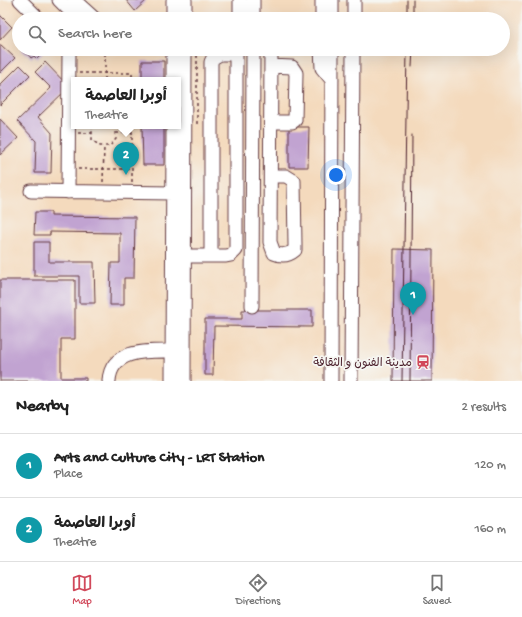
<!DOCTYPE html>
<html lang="en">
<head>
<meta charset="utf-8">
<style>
  :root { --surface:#fff; --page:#f6f6f6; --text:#222; --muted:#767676; --line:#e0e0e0; --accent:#d1495b }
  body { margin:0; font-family:"Gochi Hand","Playpen Sans Arabic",sans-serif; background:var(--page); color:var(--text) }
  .you { position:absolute; left:336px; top:175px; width:14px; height:14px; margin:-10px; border:3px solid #fff; border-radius:50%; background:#1a73e8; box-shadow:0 0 0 6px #1a73e833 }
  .badge { display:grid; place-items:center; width:26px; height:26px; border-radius:50%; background:var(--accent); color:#fff; font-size:13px; font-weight:700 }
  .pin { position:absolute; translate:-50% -33px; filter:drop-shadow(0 1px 2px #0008) }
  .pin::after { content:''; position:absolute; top:21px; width:14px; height:12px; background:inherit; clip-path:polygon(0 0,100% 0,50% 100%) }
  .popup { position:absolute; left:71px; top:77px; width:110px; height:52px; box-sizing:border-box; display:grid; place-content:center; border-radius:0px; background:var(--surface); filter:drop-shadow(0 1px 3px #0005); font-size:13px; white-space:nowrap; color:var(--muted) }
  .popup b { font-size:15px; color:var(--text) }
  .popup::after { content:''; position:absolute; left:50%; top:100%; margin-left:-8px; border:8px solid transparent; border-top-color:var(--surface) }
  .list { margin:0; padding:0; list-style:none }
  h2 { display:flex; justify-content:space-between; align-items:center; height:52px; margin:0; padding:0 16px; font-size:17px }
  h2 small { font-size:13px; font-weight:400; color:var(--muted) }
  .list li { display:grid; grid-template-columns:26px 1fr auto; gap:12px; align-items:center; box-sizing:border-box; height:64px; padding:0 16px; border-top:1px solid var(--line) }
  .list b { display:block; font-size:15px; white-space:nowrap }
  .list p { margin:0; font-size:13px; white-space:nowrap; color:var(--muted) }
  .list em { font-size:13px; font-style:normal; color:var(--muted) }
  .icon { flex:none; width:22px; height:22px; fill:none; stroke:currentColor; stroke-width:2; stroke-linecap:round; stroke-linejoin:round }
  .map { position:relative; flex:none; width:522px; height:381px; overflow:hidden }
  .search { position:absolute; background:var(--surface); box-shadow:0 4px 16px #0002; left:12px; right:12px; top:12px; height:44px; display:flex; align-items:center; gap:10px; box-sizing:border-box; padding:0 14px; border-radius:22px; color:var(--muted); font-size:15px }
  .sheet { height:180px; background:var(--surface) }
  nav { display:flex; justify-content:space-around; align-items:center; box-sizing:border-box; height:56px; border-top:1px solid var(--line); background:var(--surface); font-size:11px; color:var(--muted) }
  nav a { display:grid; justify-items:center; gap:2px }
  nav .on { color:var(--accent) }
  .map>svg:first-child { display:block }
  .building { fill:#c1a3d1 }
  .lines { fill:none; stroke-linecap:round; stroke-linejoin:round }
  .minor-casing { stroke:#643b41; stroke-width:15 }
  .path { stroke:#643b41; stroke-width:1.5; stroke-dasharray:3 3; stroke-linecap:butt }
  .minor { stroke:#fff; stroke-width:13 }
  .tram { stroke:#4a1f2b; stroke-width:1 }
  .labels { text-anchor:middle; stroke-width:3.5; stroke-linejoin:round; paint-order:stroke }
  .poi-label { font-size:12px; fill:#4a1f2b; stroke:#f6f6f2; text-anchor:end }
</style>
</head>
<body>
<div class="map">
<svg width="522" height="381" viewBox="0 0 522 381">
  <rect width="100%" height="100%" fill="#f6f6f2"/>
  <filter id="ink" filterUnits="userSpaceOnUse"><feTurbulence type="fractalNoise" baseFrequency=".025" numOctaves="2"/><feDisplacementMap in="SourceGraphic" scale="8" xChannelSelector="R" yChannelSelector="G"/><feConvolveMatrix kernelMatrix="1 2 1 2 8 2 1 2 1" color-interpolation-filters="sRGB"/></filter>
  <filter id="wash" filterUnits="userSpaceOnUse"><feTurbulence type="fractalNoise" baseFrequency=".012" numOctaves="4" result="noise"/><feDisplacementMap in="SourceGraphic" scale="16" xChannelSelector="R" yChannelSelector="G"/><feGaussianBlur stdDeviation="0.9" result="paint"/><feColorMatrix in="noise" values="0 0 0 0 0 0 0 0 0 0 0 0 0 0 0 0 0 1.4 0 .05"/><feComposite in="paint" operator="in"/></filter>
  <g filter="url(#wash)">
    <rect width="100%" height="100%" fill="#f4dabd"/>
    <g id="blocks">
      <path class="building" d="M126 0H147L135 11Z
        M0 15 12 27 0 40Z
        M0 44 15 58 0 73Z
        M23 49H47L37 59 34 56 31 58 27 53 26 54 21 50Z
        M142 61H164V80H142Z
        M45 62 69 87 38 117 52 133 51 173H35L36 141 17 121 51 88 35 72Z
        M20 65 30 75 0 105V85Z
        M0 119 18 138 0 155Z
        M142 126H164V165H143Z
        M289 127H309L308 167H289Z
        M35 212H51V216L135 217 134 278H124V305H110L111 263H120V233L50 232V235H34Z
        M34 242H49V262H94L95 303H79V276H34Z
        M394 249 433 250 432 381H393Z
        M0 280H75V339H61V378H86V381H0Z
        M242 310H312V327L214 326 213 375H205V319H242Z"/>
    </g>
  </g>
  <g filter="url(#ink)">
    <use href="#blocks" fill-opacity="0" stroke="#643b41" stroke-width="1"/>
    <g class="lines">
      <defs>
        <path id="minor" d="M20 0 39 19
          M59 0 78 19
          M74 0 95 19
          M240 0V19
          M253 0V19
          M173 19V0
          M185 19V0
          M322 19V0
          M332 19V0
          M354 19V0
          M68 49 69 51 68 192
          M271 49 270 242 274 253C281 256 288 256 295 250V245L294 181 286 176H272
          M321 49 322 68 332 80
          M271 66 292 67 296 73 295 120 292 122H271
          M173 80V49
          M31 191 173 193
          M185 256H226L231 255 236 250V49
          M211 256V62L213 58 220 54H236
          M252 306 253 49
          M109 381C111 345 156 352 181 351
          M172 381 173 126
          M184 381 185 49
          M331 381 332 49
          M351 381 353 49"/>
      </defs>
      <use href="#minor" class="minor-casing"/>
      <path class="path" d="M197 14V19
        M197 49V127
        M79 73H132V80
        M105 80V49
        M94 126 92 128V140L100 146H110L116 139 114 126
        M78 133H92
        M116 133H132
        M78 169H132
        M103 182 104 146
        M132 182V126"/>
      <use href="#minor" class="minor"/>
      <path class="tram" d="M407 19V0
        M413 19V0
        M412 67 413 49
        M402 381 407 49
        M410 381 412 135"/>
    </g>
  </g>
  <defs>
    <symbol id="station-bare" viewBox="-9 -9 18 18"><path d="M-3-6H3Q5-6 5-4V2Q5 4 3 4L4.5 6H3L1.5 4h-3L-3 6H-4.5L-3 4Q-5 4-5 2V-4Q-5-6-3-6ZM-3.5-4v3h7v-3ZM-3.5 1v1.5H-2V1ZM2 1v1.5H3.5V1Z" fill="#d1495b" stroke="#f6f6f2" stroke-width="2.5" paint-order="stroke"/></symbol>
  </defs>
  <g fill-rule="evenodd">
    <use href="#station-bare" x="413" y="352" width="20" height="20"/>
  </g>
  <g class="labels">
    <g class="poi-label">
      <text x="412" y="366">مدينة الفنون و الثقافة</text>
    </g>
  </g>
</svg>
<div class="you"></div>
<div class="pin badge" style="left:413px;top:315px;background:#0f9aa8">1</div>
<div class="pin badge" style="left:126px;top:175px;background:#0f9aa8">2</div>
<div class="popup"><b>أوبرا العاصمة</b>Theatre</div>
<div class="search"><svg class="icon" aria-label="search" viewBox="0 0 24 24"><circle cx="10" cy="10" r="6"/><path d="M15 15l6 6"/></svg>Search here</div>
</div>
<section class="sheet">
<h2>Nearby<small>2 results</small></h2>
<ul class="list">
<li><span class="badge" style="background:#0f9aa8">1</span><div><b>Arts and Culture City - LRT Station</b><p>Place</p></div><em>120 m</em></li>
<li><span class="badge" style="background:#0f9aa8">2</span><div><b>أوبرا العاصمة</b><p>Theatre</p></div><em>160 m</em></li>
</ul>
</section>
<nav>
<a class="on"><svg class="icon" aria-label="map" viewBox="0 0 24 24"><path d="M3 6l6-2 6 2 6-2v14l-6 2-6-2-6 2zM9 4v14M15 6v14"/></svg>Map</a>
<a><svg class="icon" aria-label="directions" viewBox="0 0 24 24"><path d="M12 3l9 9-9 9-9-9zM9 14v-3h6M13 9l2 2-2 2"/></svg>Directions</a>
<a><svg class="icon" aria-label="saved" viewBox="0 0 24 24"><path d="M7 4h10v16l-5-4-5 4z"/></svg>Saved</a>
</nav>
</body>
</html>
